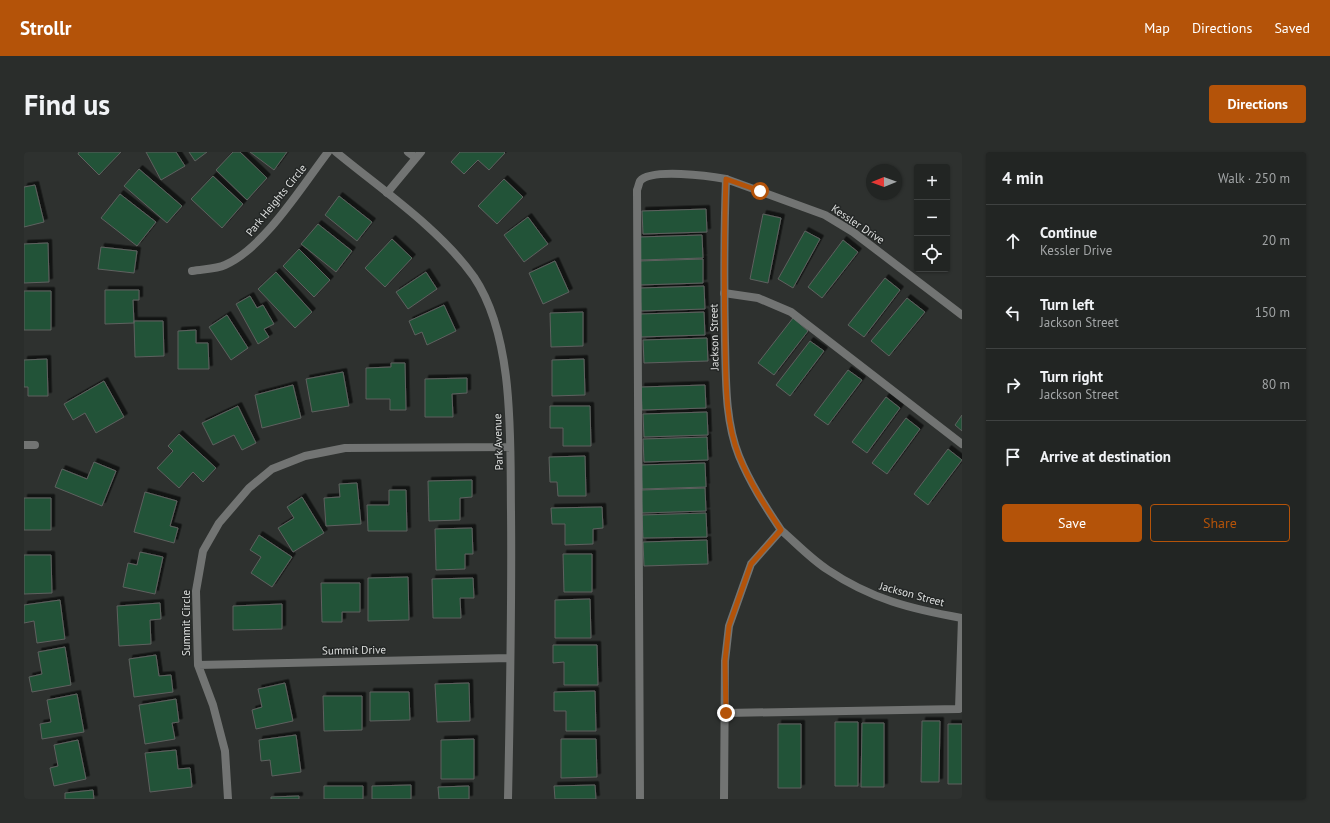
<!DOCTYPE html>
<html lang="en">
<head>
<meta charset="utf-8">
<style>
  :root { --surface:#222523; --page:#2a2d2b; --text:#f1f3f6; --muted:#a2a5a6; --line:#3f4241; --accent:#b45309 }
  body { margin:0; font-family:"PT Sans",sans-serif; background:var(--page); color:var(--text) }
  .controls { position:absolute; right:12px; top:12px; display:grid; overflow:hidden; border-radius:4px; box-shadow:0 1px 3px #0004 }
  .controls button { width:36px; height:36px; display:grid; place-items:center; padding:0; border:0; border-bottom:1px solid var(--line); background:var(--surface); color:var(--text); font:20px sans-serif }
  .compass { position:absolute; left:842px; top:12px; width:36px; height:36px; border-radius:50%; background:var(--surface); box-shadow:0 1px 3px #0004; rotate:269deg }
  .stop { position:absolute; width:12px; height:12px; margin:-9px; border:3px solid #b45309; border-radius:50%; background:#fff }
  .stop.end { background:#b45309; border-color:#fff; box-shadow:0 1px 4px #0008 }
  .list { margin:0; padding:0; list-style:none }
  h2 { display:flex; justify-content:space-between; align-items:center; height:52px; margin:0; padding:0 16px; font-size:17px }
  h2 small { font-size:13px; font-weight:400; color:var(--muted) }
  .list li { display:grid; grid-template-columns:26px 1fr auto; gap:12px; align-items:center; box-sizing:border-box; height:72px; padding:0 16px; border-top:1px solid var(--line) }
  .list b { display:block; font-size:15px; white-space:nowrap }
  .list p { margin:0; font-size:13px; white-space:nowrap; color:var(--muted) }
  .list em { font-size:13px; font-style:normal; color:var(--muted) }
  .actions { display:flex; gap:8px; padding:12px 16px }
  .actions a { flex:1; padding:9px 0; border:1px solid var(--accent); border-radius:4px; text-align:center; font-size:14px; color:var(--accent) }
  .actions .main { background:var(--accent); color:#fff }
  .icon { flex:none; width:22px; height:22px; fill:none; stroke:currentColor; stroke-width:2; stroke-linecap:round; stroke-linejoin:round }
  .map { position:relative; flex:none; width:938px; height:647px; overflow:hidden; border-radius:4px }
  header { display:flex; align-items:center; gap:24px; box-sizing:border-box; height:56px; padding:0 20px; background:var(--accent); color:#fff }
  header strong { font-size:19px }
  nav { display:flex; gap:22px; margin-inline-start:auto; font-size:14px }
  .intro { display:flex; align-items:center; justify-content:space-between; box-sizing:border-box; height:96px; padding:0 24px }
  h1 { margin:0; font-size:28px }
  .button { padding:10px 18px; border-radius:4px; background:var(--accent); color:#fff; font-size:14px; font-weight:700 }
  main { display:flex; gap:24px; padding:0 24px }
  aside { flex:1; background:var(--surface); border-radius:4px; box-shadow:0 1px 3px #0004 }
  .map>svg:first-child { display:block }
  .building { fill:#235239; stroke:#5e615f; filter:url(#shadow) }
  .lines { fill:none; stroke-linecap:round; stroke-linejoin:round }
  .service { stroke:#727473; stroke-width:8 }
  .minor { stroke:#727473; stroke-width:8 }
  .route { stroke:#b45309; stroke-width:5 }
  .labels { text-anchor:middle; stroke-width:3; stroke-linejoin:round; paint-order:stroke }
  .street-label { font-size:11px; fill:#dee0df; stroke:#242726 }
</style>
</head>
<body>
<header>
<strong>Strollr</strong>
<nav><a>Map</a><a>Directions</a><a>Saved</a></nav>
</header>
<div class="intro"><h1>Find us</h1><a class="button">Directions</a></div>
<main>
<div class="map">
<svg width="938" height="647" viewBox="0 0 938 647">
  <defs>
    <filter id="shadow"><feDropShadow dx="3.5" dy="-3.5" stdDeviation="0" flood-color="#0009"/></filter>
  </defs>
  <rect width="100%" height="100%" fill="#2e312f"/>
  <path class="building" d="M55 0H97L75 23 54 2Z
    M122 0H152L161 14 137 28Z
    M165 0H183L171 9Z
    M209 0H216L243 26 223 48 192 18Z
    M226 0H263L250 18Z
    M436 0H480L481 1 465 18 454 8 440 22 427 10Z
    M115 17 158 54 143 71 100 34Z
    M189 24 219 52 198 76 167 47Z
    M480 27 499 45 473 72 454 54Z
    M11 33 20 70 0 75V35Z
    M96 42 132 70 113 94 77 66Z
    M315 44 348 70 333 89 301 63Z
    M682 57 683 80 619 82 618 59Z
    M739 62 757 66 744 131 726 127Z
    M504 65 524 92 500 110 480 83Z
    M294 72 328 99 312 120 277 92Z
    M781 79 796 87 769 136 754 127Z
    M678 83 679 106 616 108 615 85Z
    M368 87 388 106 361 135 341 116Z
    M819 88 834 100 798 146 784 135Z
    M24 91 25 130 0 131V92Z
    M77 95 113 99 110 121 74 117Z
    M275 97 306 128 290 145 259 114Z
    M679 107V131L615 133V109Z
    M531 109 545 140 519 152 505 121Z
    M252 120 288 160 271 176 234 137Z
    M402 120 413 137 384 157 372 140Z
    M861 126 876 138 840 185 824 173Z
    M680 134 681 157 617 159 616 136Z
    M81 138H115V148H109L110 171 81 172Z
    M0 139H27V178H0Z
    M226 144 233 156 239 153 250 172 240 177 245 185 234 192 212 152Z
    M883 146 901 160 865 204 847 189Z
    M420 153 432 179 403 193 398 180 391 183 385 169Z
    M559 160V194L527 195 526 161Z
    M680 160 681 183 617 185 616 162Z
    M203 163 224 196 207 208 185 175Z
    M769 166 784 179 750 223 734 211Z
    M110 169H139L140 204 111 205Z
    M172 178V191H184L185 217H154V179Z
    M683 186 684 209 620 211 619 188Z
    M786 189 800 199 766 244 752 233Z
    M23 207 24 244H4V235H0V208Z
    M560 207 561 243 528 244V208Z
    M367 211H381L382 258H366V247H342V216L367 215Z
    M824 218 838 228 804 273 790 263Z
    M319 220 325 254 288 260 282 227Z
    M443 226V241L428 242 429 265H401V227Z
    M80 229 100 265 72 281 61 261 49 268 40 252Z
    M269 233 277 266 238 276 231 243Z
    M681 233 682 256 618 258 617 235Z
    M862 245 876 256 843 301 828 290Z
    M214 254 232 291 218 298 210 283 189 293 178 271Z
    M526 254H566L567 294H539V276H526Z
    M683 260 684 283 620 285 619 262Z
    M938 263V279L931 273Z
    M882 266 896 277 863 322 848 311Z
    M155 282 192 316 179 330 169 320 155 336 133 316 149 299 144 294Z
    M683 285 684 308 620 310 619 287Z
    M924 297 938 308 904 353 890 342Z
    M561 304 562 344H534L533 330H526L525 305Z
    M70 310 92 319 78 354 31 335 38 317 63 327Z
    M681 311 682 335 618 337 617 313Z
    M448 328V345L436 346V368L405 369 404 329Z
    M333 331 337 372 302 374 300 346 316 345 315 332Z
    M681 336 682 359 618 361 617 338Z
    M365 338H382L383 379H344L343 353H365Z
    M121 340 153 349 146 374 154 376 150 391 110 380Z
    M278 345 300 381 269 400 254 376 270 366 263 355Z
    M0 346H27V378H0Z
    M578 355 579 376 569 377V392L541 393V372H528L527 356Z
    M682 361 683 385 619 386 618 363Z
    M448 376 449 402H441V417L412 418 411 377Z
    M235 383 268 405 248 435 227 421 237 405 226 398Z
    M683 388 684 412 620 414 619 390Z
    M116 400 139 405 131 442 99 435 104 411 113 413Z
    M539 402H568V440H540Z
    M0 403H27L28 441 0 442Z
    M384 425 385 468 344 469V426Z
    M449 426 450 446H436L437 466H409L408 427Z
    M297 431H336V460H318V470H298Z
    M566 447 567 486H531V448Z
    M36 448 41 487 13 491 10 469 0 471V453Z
    M136 451 137 467 126 468 127 492 95 494 93 454Z
    M258 452V477L209 478V454Z
    M529 493H573L574 533H540V510L529 511Z
    M41 495 47 533 8 540 5 525 18 522 14 500Z
    M132 503 135 524 147 523 149 540 110 545 105 507Z
    M261 531 269 569 232 577 228 558 238 555 234 537Z
    M445 531 446 569 413 570 411 532Z
    M571 539 572 579H542V559H530V540Z
    M346 540H385L386 568 346 569Z
    M53 542 60 580 18 587 16 572 27 570 23 548Z
    M299 544H338V578L300 579Z
    M152 547 155 570 148 571 151 587 121 592 115 553Z
    M898 569H916L915 630H897Z
    M811 570H834V634H811Z
    M838 571H860V635H837Z
    M754 572H777V636H754Z
    M924 572H938V632H924Z
    M272 583 277 620 248 624 246 608 237 609 235 588Z
    M450 587V627H417V588Z
    M537 587H572L573 625 537 626Z
    M54 588 62 627 30 634 26 616 34 614 30 593Z
    M152 598 154 617 166 616 168 635 126 640 121 601Z
    M387 633V647H348V634Z
    M571 633 572 647H531L530 634Z
    M300 634H339V647H300Z
    M445 634V647H415L414 635Z
    M69 638 70 647H41V641Z
    M275 644V647H247V645Z"/>
  <g class="lines">
    <path class="service" d="M384 0 392 6
      M363 41 397 0
      M700 141 734 146 767 160 938 292
      M702 561 935 557 938 466
      M616 647 613 38C614 36 615 31 616 29 627 16 686 24 702 27"/>
    <path class="minor" d="M312 0C358 38 416 77 450 125 491 186 486 289 487 360 488 456 486 551 484 647
      M168 119C179 117 192 117 201 113 240 96 278 34 304 0
      M0 293H11
      M757 378C772 391 787 407 804 418 847 447 887 457 938 466
      M174 513 486 506
      M204 647 201 599 189 553 174 513 172 439 179 399 195 371 225 336 248 317 281 304 321 296 486 295
      M700 647 701 509 705 474 727 412 757 378C741 354 726 331 715 304 701 269 702 228 701 190 700 136 700 81 702 27L801 63 829 80 938 163"/>
  </g>
  <g class="lines">
    <path class="route" d="M702 561 701 509 705 474 727 412 757 378C741 354 726 331 715 304 701 269 702 228 701 190 700 136 700 81 702 27L736 39"/>
  </g>
  <g class="labels">
    <g class="street-label">
      <text transform="translate(252 48) rotate(-51)" y="4">Park Heights Circle</text>
      <text transform="translate(834 72) rotate(34)" y="4">Kessler Drive</text>
      <text transform="translate(690 185) rotate(-91)" y="4">Jackson Street</text>
      <text transform="translate(474 290) rotate(-92)" y="4">Park Avenue</text>
      <text transform="translate(888 442) rotate(15)" y="4">Jackson Street</text>
      <text transform="translate(162 471) rotate(-90)" y="4">Summit Circle</text>
      <text transform="translate(330 498) rotate(-1)" y="4">Summit Drive</text>
    </g>
  </g>
</svg>
<div class="controls">
<button>+</button>
<button>−</button>
<button><svg class="icon" aria-label="locate" viewBox="0 0 24 24"><circle cx="12" cy="12" r="6"/><path d="M12 2v4M12 18v4M2 12h4M18 12h4"/></svg></button>
</div>
<svg class="compass" viewBox="-18 -18 36 36"><path d="M0-13l5 13h-10z" fill="#e53935"/><path d="M0 13l5-13h-10z" fill="#a2a5a6"/></svg>
<div class="stop" style="left:736px;top:39px"></div>
<div class="stop end" style="left:702px;top:561px"></div>
</div>
<aside>
<h2>4 min<small>Walk · 250 m</small></h2>
<ul class="list">
<li><svg class="icon" aria-label="ahead" viewBox="0 0 24 24"><path d="M12 20V5M6 11l6-6 6 6"/></svg><div><b>Continue</b><p>Kessler Drive</p></div><em>20 m</em></li>
<li><svg class="icon" aria-label="left" viewBox="0 0 24 24"><path d="M17 20v-9H6M10 6l-5 5 5 5"/></svg><div><b>Turn left</b><p>Jackson Street</p></div><em>150 m</em></li>
<li><svg class="icon" aria-label="right" viewBox="0 0 24 24"><path d="M7 20v-9h11M14 6l5 5-5 5"/></svg><div><b>Turn right</b><p>Jackson Street</p></div><em>80 m</em></li>
<li><svg class="icon" aria-label="arrive" viewBox="0 0 24 24"><path d="M6 21V4h12l-3 4 3 4H6"/></svg><div><b>Arrive at destination</b></div></li>
</ul>
<div class="actions"><a class="main">Save</a><a>Share</a></div>
</aside>
</main>
</body>
</html>
